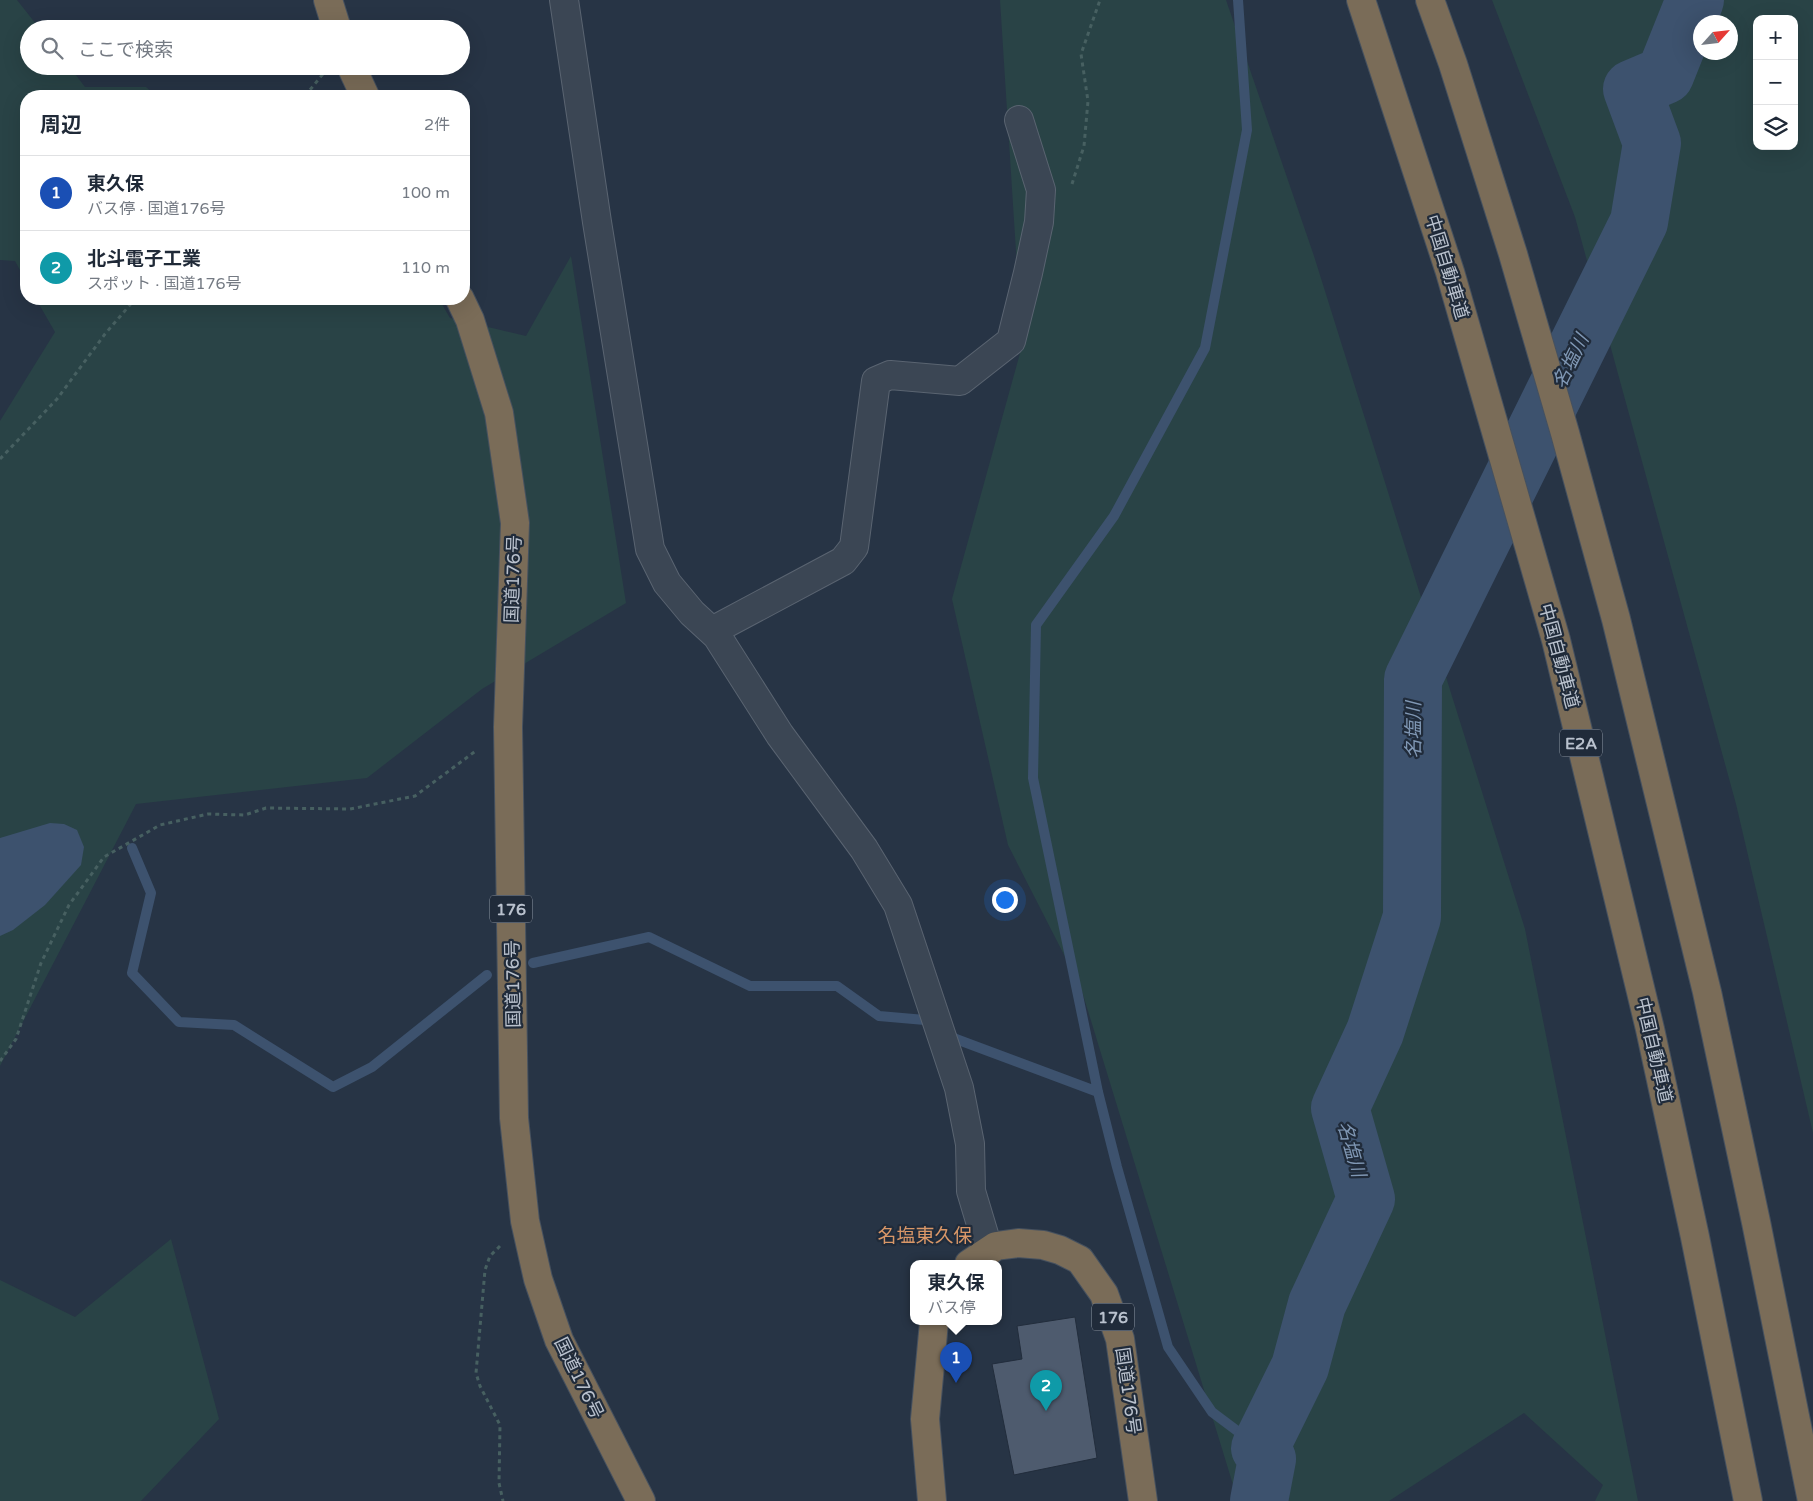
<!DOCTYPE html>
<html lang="ja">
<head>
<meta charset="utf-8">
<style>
  :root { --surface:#fff; --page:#f6f6f7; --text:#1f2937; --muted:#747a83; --line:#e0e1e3; --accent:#526b8f }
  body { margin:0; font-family:"Varela Round","Noto Sans JP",sans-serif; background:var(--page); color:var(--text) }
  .controls { position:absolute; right:15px; top:15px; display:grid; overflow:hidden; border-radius:10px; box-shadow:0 5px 20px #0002 }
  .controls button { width:45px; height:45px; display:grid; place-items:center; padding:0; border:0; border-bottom:1px solid var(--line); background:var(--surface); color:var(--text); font:25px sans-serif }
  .compass { position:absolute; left:1693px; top:15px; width:45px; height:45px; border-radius:50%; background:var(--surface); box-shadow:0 5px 20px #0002; rotate:63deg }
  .you { position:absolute; left:1004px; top:899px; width:18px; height:18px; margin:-12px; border:4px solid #fff; border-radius:50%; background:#1a73e8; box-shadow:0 0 0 8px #1a73e833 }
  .badge { display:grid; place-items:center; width:32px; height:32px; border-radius:50%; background:var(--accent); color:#fff; font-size:16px; font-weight:700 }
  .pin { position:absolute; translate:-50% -41px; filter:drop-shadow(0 1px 2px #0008) }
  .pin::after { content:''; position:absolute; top:26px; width:18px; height:15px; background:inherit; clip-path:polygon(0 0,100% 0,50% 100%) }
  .popup { position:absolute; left:910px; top:1260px; width:92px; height:65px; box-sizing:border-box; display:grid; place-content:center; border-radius:10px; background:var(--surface); filter:drop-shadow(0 1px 4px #0005); font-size:16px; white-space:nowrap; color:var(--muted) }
  .popup b { font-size:19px; color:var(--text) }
  .popup::after { content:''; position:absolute; left:50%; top:100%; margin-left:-10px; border:10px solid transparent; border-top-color:var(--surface) }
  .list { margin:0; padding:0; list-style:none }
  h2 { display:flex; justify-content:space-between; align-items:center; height:65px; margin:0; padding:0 20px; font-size:21px }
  h2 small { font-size:16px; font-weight:400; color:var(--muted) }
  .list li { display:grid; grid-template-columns:32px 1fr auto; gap:15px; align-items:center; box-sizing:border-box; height:75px; padding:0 20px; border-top:1px solid var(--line) }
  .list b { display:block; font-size:19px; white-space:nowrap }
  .list p { margin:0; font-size:16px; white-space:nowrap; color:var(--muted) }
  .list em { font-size:16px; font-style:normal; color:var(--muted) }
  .icon { flex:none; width:28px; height:28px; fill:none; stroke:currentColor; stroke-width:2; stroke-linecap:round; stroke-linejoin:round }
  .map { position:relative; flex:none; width:1813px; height:1501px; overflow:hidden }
  .search { position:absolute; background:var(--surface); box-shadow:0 5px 20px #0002; left:20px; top:20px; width:450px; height:55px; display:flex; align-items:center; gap:12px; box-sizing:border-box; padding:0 18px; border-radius:28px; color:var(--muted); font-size:19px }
  .panel { position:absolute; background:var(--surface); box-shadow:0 5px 20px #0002; left:20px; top:90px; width:450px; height:215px; border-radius:20px }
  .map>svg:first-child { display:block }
  .green { fill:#294346; fill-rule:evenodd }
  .water { fill:#3d526e }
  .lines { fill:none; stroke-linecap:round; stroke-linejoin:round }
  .stream { stroke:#3d526e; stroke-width:10 }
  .river { stroke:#3d526e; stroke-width:58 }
  .building { fill:#4e5b6e; stroke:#222d3c }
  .minor-casing { stroke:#5a6471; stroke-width:30 }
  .highway-casing { stroke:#46515f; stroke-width:30 }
  .path { stroke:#476061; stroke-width:3; stroke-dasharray:4 4; stroke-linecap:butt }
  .minor { stroke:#3b4654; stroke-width:28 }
  .highway { stroke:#7a6c58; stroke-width:28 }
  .labels { text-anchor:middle; stroke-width:4.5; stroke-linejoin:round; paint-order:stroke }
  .shield { fill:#202b3a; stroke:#8b94a1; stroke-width:1 }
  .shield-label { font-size:16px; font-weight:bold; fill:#b9c1cd }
  .street-label { font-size:18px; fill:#b9c1cd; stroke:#202b3a }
  .water-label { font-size:19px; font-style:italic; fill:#8098b5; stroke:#202b3a }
  .neighbourhood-label { font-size:19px; fill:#d99768; stroke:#202b3a }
</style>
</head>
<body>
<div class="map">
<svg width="1813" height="1501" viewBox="0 0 1813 1501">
  <rect width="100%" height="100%" fill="#273445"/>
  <path class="green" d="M0 0H17L40 29H29V66H69L85 87H146L156 96H26V281L15 261 0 260Z
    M1000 0H1226L1314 256 1525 929 1638 1501H1595L1603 1485 1524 1413 1389 1501H1238L1081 988 1008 845 952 599 1022 346Z
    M1492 0H1813V1133L1736 804 1575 217ZM1757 19H1794V146H1757ZM1700 22H1730V52H1700Z
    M571 256 626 603 482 689 367 778 136 804 0 1066V421L55 332 36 299H439L450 318 526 336Z
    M171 1239 219 1419 141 1501H0V1280L75 1317Z"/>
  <path class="water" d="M50 823 64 824 77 830 84 847 81 865 45 905 13 930 0 936V838Z"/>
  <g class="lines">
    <path class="stream" d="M1238 0 1247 130 1205 348 1114 516 1036 625 1033 778 1098 1092 1117 1167 1168 1347 1212 1412 1260 1448
      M132 848 151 893 132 973 179 1022 234 1025 333 1087 372 1067 487 975
      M533 963 649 937 750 986H837L879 1016 925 1020 934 1025
      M946 1033 956 1039 1098 1092"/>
    <path class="river" d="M1259 1501 1267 1459 1260 1448 1300 1367 1317 1304 1366 1199 1340 1108 1375 1032 1412 917 1413 679 1639 222 1652 143 1632 89 1665 75 1695 0"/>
  </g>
  <path class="building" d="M1075 1317 1097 1458 1014 1475 992 1364 1022 1359 1017 1326Z"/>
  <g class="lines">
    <defs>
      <path id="minor" d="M564 0 597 222 650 549 667 583 692 613 717 636 780 735 864 849 898 905 959 1088 970 1144 971 1191 989 1251
        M712 631 843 561 854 547 876 381 890 375 960 381 1011 341 1028 273 1039 222 1041 190 1019 120"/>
      <path id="highway" d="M328 0 337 29
        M1361 0 1450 272 1556 640 1650 1029 1695 1237 1748 1501
        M1430 0 1453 64 1513 254 1565 433 1616 619 1707 992 1756 1222 1812 1501
        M351 66 365 96
        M460 299 470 320 499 413 515 523 508 727 514 1118 525 1221 538 1279 559 1340 641 1501
        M969 1264 996 1246 1018 1243 1043 1245 1060 1250 1080 1260 1104 1294 1120 1339 1143 1501
        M932 1501 925 1419 934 1322"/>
    </defs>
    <use href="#minor" class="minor-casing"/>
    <use href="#highway" class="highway-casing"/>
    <path class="path" d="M305 96 323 74
      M1072 184 1084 146 1088 101 1081 54 1100 0
      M0 459 57 399 105 334 135 299
      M0 1061 16 1039 41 963 69 905 104 857 160 825 208 814 245 815 266 808 350 809 415 796 477 750
      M500 1246 490 1256 485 1270 476 1373 480 1386 500 1425 499 1483 503 1501"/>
    <use href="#minor" class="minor"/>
    <use href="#highway" class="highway"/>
  </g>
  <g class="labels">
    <g class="shield">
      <rect x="1560" y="729.5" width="42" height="27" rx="4"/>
      <rect x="490" y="895.5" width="42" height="27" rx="4"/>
      <rect x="1092" y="1303.5" width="42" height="27" rx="4"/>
    </g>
    <g class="shield-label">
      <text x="1581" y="749">E2A</text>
      <text x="511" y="915">176</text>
      <text x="1113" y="1323">176</text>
    </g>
    <g class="street-label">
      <text transform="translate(1447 267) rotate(73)" y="6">中国自動車道</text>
      <text transform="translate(513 579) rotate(-88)" y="6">国道176号</text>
      <text transform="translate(1559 656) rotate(75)" y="6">中国自動車道</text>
      <text transform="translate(513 984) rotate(-91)" y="6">国道176号</text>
      <text transform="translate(1654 1050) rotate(77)" y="6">中国自動車道</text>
      <text transform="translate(579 1378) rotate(64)" y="6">国道176号</text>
      <text transform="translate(1128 1391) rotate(82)" y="6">国道176号</text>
    </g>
    <g class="water-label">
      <text transform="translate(1570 361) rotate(-64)" y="7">名塩川</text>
      <text transform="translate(1413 730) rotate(-90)" y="7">名塩川</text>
      <text transform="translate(1352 1149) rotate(74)" y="7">名塩川</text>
    </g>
    <g class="neighbourhood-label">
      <text x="925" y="1242">名塩東久保</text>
    </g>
  </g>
</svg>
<div class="controls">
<button>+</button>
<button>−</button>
<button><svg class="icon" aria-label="layers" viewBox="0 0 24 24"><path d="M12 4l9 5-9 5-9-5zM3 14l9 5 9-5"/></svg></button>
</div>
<svg class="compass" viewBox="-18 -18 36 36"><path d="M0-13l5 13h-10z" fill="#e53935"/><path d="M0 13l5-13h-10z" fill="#747a83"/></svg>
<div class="you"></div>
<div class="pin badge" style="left:956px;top:1383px;background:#1a4fb4">1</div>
<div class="popup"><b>東久保</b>バス停</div>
<div class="pin badge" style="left:1046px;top:1411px;background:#0f9aa8">2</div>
<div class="search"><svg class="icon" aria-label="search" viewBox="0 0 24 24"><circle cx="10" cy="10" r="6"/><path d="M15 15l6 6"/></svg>ここで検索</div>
<section class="panel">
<h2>周辺<small>2件</small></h2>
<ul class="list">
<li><span class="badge" style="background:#1a4fb4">1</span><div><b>東久保</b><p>バス停 · 国道176号</p></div><em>100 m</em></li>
<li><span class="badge" style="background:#0f9aa8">2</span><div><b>北斗電子工業</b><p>スポット · 国道176号</p></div><em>110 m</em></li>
</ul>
</section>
</div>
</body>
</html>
